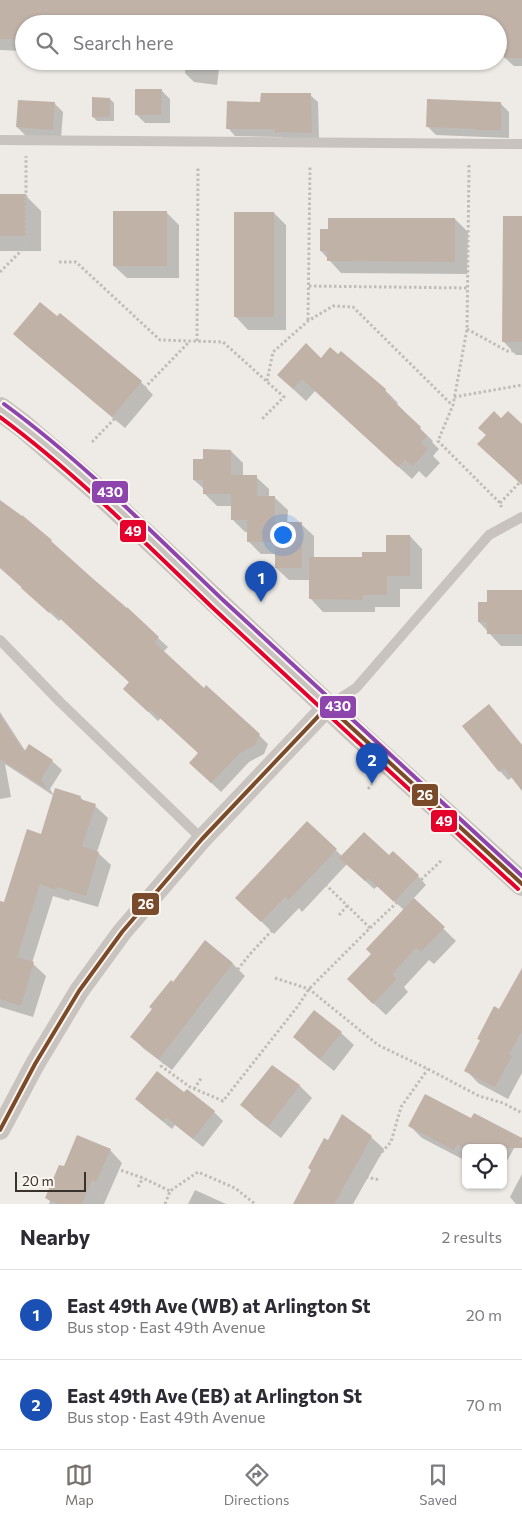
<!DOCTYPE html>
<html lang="en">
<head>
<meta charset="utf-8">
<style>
  :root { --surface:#fff; --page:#f2f2f3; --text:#2b2b33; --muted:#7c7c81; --line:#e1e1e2; --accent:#78726d }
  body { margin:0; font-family:Commissioner,sans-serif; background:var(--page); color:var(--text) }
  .controls { position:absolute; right:15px; bottom:15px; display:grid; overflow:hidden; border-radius:8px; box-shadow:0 1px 4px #0004 }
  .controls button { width:45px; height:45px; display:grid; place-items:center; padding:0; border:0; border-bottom:1px solid var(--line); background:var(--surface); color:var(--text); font:25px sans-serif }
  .scale { position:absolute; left:15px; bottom:12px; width:71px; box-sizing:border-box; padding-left:5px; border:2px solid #39312c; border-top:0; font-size:14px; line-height:18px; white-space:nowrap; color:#39312c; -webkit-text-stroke:4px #faf6ef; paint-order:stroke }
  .you { position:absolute; left:282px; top:534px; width:18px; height:18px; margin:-12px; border:4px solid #fff; border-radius:50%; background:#1a73e8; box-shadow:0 0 0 8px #1a73e833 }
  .badge { display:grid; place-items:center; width:32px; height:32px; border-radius:50%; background:var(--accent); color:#fff; font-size:16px; font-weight:700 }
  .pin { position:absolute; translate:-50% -41px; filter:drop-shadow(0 1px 2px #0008) }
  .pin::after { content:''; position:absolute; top:26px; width:18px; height:15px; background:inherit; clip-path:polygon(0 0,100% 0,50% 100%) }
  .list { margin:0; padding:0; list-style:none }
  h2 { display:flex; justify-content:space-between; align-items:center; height:65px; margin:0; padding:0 20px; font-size:21px }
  h2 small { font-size:16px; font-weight:400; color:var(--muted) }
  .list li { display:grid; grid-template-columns:32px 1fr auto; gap:15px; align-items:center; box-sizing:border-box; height:90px; padding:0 20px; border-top:1px solid var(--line) }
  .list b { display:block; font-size:19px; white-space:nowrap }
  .list p { margin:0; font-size:16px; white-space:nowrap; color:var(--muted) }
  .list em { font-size:16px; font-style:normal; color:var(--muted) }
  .icon { flex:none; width:28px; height:28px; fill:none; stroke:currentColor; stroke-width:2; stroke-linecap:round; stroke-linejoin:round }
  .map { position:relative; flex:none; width:522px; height:1204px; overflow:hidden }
  .search { position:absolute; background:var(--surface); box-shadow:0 1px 4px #0004; left:15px; right:15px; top:15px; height:55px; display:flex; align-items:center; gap:12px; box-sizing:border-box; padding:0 18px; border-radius:28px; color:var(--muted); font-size:19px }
  .sheet { height:245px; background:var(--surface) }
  nav { display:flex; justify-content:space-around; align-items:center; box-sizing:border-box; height:70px; border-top:1px solid var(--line); background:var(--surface); font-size:14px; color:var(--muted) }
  nav a { display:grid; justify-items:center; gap:2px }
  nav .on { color:var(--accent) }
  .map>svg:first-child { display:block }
  .shadow { fill:#0003 }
  .building { fill:#c1b2a8 }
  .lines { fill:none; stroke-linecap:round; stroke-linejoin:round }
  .path { stroke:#c1bcb6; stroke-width:3; stroke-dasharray:2.5 2.5; stroke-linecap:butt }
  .service { stroke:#c8c3be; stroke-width:10 }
  .minor { stroke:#c8c3be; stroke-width:20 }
  .tertiary { stroke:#c8c3be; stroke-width:24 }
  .bus-1-casing { stroke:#faf6ef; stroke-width:8 }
  .bus-2-casing { stroke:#faf6ef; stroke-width:8 }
  .bus-3-casing { stroke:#faf6ef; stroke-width:8 }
  .bus-1 { stroke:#7a4b2a; stroke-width:4 }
  .bus-2 { stroke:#e4002b; stroke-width:4 }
  .bus-3 { stroke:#8e44ad; stroke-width:4 }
  .line-badge { stroke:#faf6ef; stroke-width:2 }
  .badge-label { font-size:14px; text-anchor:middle; font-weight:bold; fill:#fff }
</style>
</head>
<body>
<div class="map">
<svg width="522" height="1204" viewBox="0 0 522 1204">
  <rect width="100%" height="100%" fill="#eeebe6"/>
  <path class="shadow" d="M0 0H522V66H514L505 58V51H498V24H24V51L0 50Z
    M51 61H71V62H51Z
    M186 61H220L217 85 194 82 185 73Z
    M161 90 170 99V123H145L136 114Z
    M310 95 318 102 319 140 284 139 281 137 235 136 228 128 262 103Z
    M110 99 114 103V121H97L93 117Z
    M54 103 63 112 61 138 26 136 17 127Z
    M501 104 509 112V138L436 135 428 127Z
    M0 195H25L41 211V251H0Z
    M166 212 179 225V278H127L114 266Z
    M274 213 286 225V330H248L236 317Z
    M522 217V355H516L504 342Z
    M455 219 468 232 467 274 341 273 321 251Z
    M14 334 141 382 153 395 125 428 27 346Z
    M321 359 385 390 398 403 397 404 404 411 403 412 433 441 432 442 439 449 433 456 440 463 426 478 419 471 412 479 315 391 306 401 291 387Z
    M231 451 243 463V476L256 477 269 489V497L275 498 288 510 287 524H301L314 536V558H363L387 553 410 536 422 549V589H400V607H375V612H323L311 599V580H289L276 568V554H261L248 541V532H245L232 519V506H217L204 493V489L194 480 204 461Z
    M0 502 60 550 158 638 168 647 163 652 204 689 259 735 268 744 264 754 249 762 221 792 200 772V754L161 718 158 721 134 698 130 683 61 619 59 621 0 568Z
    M522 591V646H501L479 622 488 603Z
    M489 706 522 745V789L513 777 508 780 500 771 464 726Z
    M0 712 26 752 52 761 62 770 50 789 54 796 5 764 11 797 0 799Z
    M80 797 85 802 95 806 108 818 97 852 111 865 98 907 70 899 69 901 53 896 32 963 46 976 33 1017 0 1007V902L5 904 41 835Z
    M307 823 342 856 389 857 418 876 426 885 413 899 456 941 434 964 429 960 404 987 408 992 386 1015 361 992 373 954 404 910 378 886 374 889 347 864 302 912 299 908 274 934 250 910Z
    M205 942 233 964 245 976 172 1070 144 1049 132 1037Z
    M522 983V1073L508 1099 478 1083 466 1070 481 1041 479 1039Z
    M341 1033 354 1045 334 1071 308 1050 295 1037Z
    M272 1066 300 1086 312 1098 281 1138 255 1118 242 1105Z
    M187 1091 214 1112 223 1121 203 1147 175 1125 172 1129 146 1108 137 1099 185 1094Z
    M409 1125 517 1143 503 1168V1148H466V1161L422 1138Z
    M371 1137 384 1149 353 1204H299L312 1171 309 1168 329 1142Z
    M110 1150 122 1163 104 1204H49L50 1201 46 1198 64 1168Z
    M522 1174V1204H516L510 1197Z
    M195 1190 226 1204H188Z"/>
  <path class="building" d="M0 0H522V58H504V43H498V24H24V39H0Z
    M135 89H162L161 115H135Z
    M261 93H311L312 133 275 132V129H226L227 101 260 102Z
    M92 97 110 98V117H92Z
    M427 99 501 102V130H476V129L426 127Z
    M18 100 55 102 53 130 16 127Z
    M0 194H26V236H0Z
    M113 211H167V266H113Z
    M234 212H274V317H234Z
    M503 216H522V342H502Z
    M328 218H455V262L327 261V251H320V229H328Z
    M40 302 57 316 60 313 142 381 112 417 13 334Z
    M306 343 321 358 330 347 338 354 341 351 386 389 385 391 392 398 391 399 421 427 420 429 427 436 421 443 428 449 413 466 405 460 398 467 302 379 293 389 277 375Z
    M494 411 501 418 508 411 522 424V485L477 444 486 435 478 428Z
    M203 449 231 450V475H257V496H275V522H302V568H275V542H247V520H231V494H203V480H193V459H203Z
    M0 500 22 516V515L52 540 51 541 91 577 127 608V607L159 637 154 642 204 688 206 685 260 734 255 745 240 753 211 783 189 763 198 753 151 710 148 712 123 689 129 682 78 635 51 610 49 613 21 588 22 587 0 568Z
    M386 535H410V576H387V595H363V600L309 599V557H362V552H386Z
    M487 590H522V634H487V622H478V602H487Z
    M489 704 522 745V791L504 768 499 772 462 726Z
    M0 715 24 752 29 744 53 760 41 779 47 789 0 759Z
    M55 788 81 796 80 799 96 804 82 846 99 852 86 896 57 887 56 890 40 884 17 957 34 962 21 1006 0 999V901L4 902 27 829 41 834Z
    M307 821 337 849 289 900 285 897 261 922 235 898Z
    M364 832 389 855 393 851 419 875 394 902 368 878 365 881 339 858Z
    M414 898 445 927 421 952 416 948 392 974 397 979 373 1004 347 979 371 954 366 949Z
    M205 940 233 963 159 1059 130 1037 152 1009 149 1007 171 980 173 982Z
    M522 968V1031L509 1054 512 1056 495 1087 464 1071 480 1040 477 1039 494 1006 499 1009Z
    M314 1010 342 1032 320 1059 293 1037Z
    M272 1065 300 1085 268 1127 240 1105Z
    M157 1071 184 1092 187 1089 215 1111 193 1139 166 1117 163 1121 135 1099Z
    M425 1094 471 1118 474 1113 522 1138V1148H463L457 1144 454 1150 408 1126Z
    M342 1114 372 1136 360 1158 334 1204H293L311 1170 308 1168 324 1138 328 1140Z
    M77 1135 111 1149 96 1182 92 1180 82 1204H58L45 1198 59 1165 64 1166Z"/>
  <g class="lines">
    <path class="path" d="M469 165 467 329 453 405 438 441 500 503 502 509
      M59 262H76L160 340 223 342 284 397 262 419
      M0 272 26 246V156
      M309 286 467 288
      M308 320 310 166
      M467 329 507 351H522
      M197 341 198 167
      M267 381 273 352 308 321 333 306 353 307 452 405
      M454 397 522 385
      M92 442 190 341
      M500 503 522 480
      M368 789 372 784
      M339 915 347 906
      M370 928 320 879 250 954 161 1066 190 1087 223 1101 298 1006 309 989 370 928 443 859
      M275 978 309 989 378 1045 428 1069 479 1096 503 1103 522 1113
      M194 1089 202 1077
      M520 1141 522 1142
      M361 1176 380 1180
      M138 1187 143 1178
      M96 1204 112 1167 143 1178 170 1191
      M165 1204 170 1191 198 1172 235 1188 255 1204
      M343 1204 360 1176 391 1142 401 1107 428 1069"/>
    <path class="service" d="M0 140 522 144
      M0 640 60 702 202 839
      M328 706 356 688 489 535 522 517"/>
    <path class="minor" d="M0 1130 35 1064 79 991 122 932 202 839 328 706"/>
    <path class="tertiary" d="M0 409 23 426 96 489 354 731 522 884"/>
    <defs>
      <path id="bus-1" d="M328 706 522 884
        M0 1130 35 1064 79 991 122 932 202 839 328 706"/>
      <path id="bus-2" d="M0 417C77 474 145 543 214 609 315 703 416 796 518 889"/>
      <path id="bus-3" d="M4 404C83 462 153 533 224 601 323 693 422 785 522 876"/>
    </defs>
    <use href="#bus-1" class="bus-1-casing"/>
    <use href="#bus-2" class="bus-2-casing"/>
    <use href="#bus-3" class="bus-3-casing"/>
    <use href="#bus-1" class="bus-1"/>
    <use href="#bus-2" class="bus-2"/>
    <use href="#bus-3" class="bus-3"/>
  </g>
  <g class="line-badge">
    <rect x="91" y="480" width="38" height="24" rx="5" fill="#8e44ad"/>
    <rect x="119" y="519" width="28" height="24" rx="5" fill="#e4002b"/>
    <rect x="319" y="695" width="38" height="24" rx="5" fill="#8e44ad"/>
    <rect x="411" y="783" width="28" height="24" rx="5" fill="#7a4b2a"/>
    <rect x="430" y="809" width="28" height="24" rx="5" fill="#e4002b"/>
    <rect x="131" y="892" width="29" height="24" rx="5" fill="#7a4b2a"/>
  </g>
  <g class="badge-label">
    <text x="110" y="497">430</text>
    <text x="133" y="536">49</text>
    <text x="338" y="711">430</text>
    <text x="425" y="800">26</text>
    <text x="444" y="826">49</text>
    <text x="146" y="909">26</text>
  </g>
</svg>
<div class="controls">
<button><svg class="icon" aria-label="locate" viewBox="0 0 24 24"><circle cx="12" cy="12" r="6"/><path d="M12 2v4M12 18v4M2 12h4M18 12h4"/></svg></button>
</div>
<div class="scale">20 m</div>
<div class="you"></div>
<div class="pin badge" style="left:261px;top:602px;background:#1a4fb4">1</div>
<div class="pin badge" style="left:372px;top:784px;background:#1a4fb4">2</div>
<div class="search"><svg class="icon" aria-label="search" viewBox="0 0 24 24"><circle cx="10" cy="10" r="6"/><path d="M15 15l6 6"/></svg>Search here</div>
</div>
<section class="sheet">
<h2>Nearby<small>2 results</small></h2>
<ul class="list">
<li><span class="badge" style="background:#1a4fb4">1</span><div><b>East 49th Ave (WB) at Arlington St</b><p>Bus stop · East 49th Avenue</p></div><em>20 m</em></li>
<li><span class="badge" style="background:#1a4fb4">2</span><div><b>East 49th Ave (EB) at Arlington St</b><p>Bus stop · East 49th Avenue</p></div><em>70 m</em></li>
</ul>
</section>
<nav>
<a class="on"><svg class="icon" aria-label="map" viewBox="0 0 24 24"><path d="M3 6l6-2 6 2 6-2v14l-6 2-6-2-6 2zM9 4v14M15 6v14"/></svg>Map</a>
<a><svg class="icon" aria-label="directions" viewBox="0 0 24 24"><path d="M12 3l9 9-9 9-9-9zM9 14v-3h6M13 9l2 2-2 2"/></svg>Directions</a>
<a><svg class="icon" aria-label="saved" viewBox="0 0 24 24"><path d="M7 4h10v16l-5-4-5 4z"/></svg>Saved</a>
</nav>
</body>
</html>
